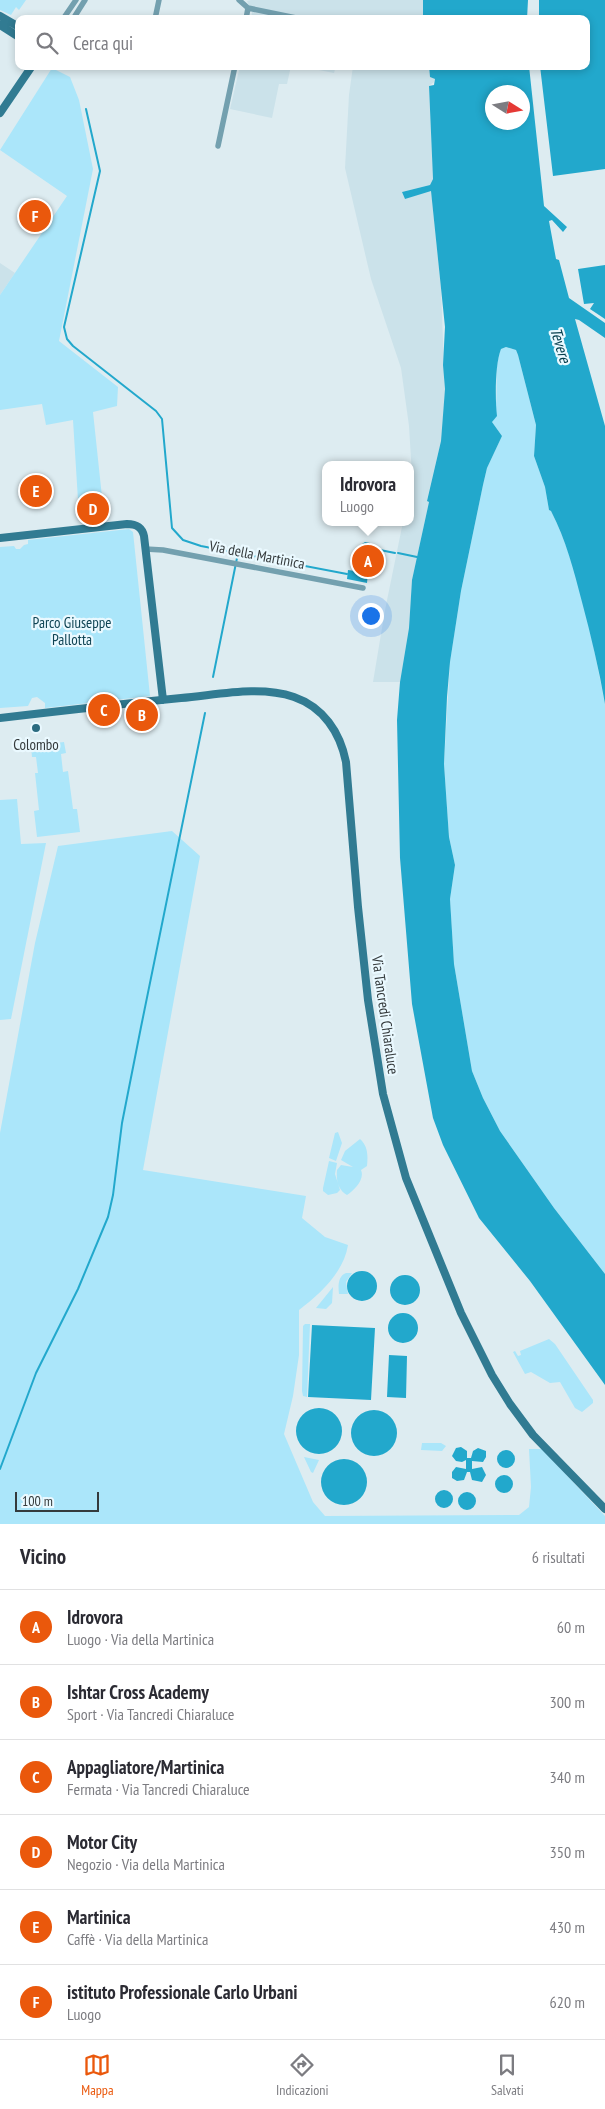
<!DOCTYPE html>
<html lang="it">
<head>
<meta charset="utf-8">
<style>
  :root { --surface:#fff; --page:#f2f2f3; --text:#2b2b33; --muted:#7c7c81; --line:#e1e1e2; --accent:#ea580c }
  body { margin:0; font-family:"PT Sans Narrow",sans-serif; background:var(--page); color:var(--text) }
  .compass { position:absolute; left:485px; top:85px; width:45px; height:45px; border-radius:50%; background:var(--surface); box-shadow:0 2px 8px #0003; rotate:101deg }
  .scale { position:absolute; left:15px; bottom:12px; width:84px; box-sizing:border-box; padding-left:5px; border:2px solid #343a3c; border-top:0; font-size:14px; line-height:18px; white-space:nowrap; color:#343a3c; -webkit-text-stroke:4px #eaf9ff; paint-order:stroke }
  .you { position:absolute; left:370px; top:615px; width:18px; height:18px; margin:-12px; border:4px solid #fff; border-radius:50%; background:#1a73e8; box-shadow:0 0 0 8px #1a73e833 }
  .badge { display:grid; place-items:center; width:32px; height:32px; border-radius:50%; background:var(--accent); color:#fff; font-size:16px; font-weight:700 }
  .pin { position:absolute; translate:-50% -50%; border:2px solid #fff; box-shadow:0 1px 5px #0006 }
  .popup { position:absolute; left:322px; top:461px; width:92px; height:65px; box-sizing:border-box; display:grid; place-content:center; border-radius:10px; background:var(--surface); filter:drop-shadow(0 1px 4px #0005); font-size:16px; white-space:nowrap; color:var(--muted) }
  .popup b { font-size:19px; color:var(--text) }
  .popup::after { content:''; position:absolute; left:50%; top:100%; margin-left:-10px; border:10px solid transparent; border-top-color:var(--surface) }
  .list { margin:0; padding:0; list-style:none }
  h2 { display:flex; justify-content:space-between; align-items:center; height:65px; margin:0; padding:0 20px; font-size:21px }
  h2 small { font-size:16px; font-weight:400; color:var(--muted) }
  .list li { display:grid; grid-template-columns:32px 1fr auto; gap:15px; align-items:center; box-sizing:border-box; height:75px; padding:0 20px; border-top:1px solid var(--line) }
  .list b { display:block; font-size:19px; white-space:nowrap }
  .list p { margin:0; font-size:16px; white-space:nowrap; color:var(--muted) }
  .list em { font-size:16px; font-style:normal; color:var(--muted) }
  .icon { flex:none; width:28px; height:28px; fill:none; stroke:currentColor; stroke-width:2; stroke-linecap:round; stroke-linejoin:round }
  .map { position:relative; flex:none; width:605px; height:1524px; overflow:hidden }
  .search { position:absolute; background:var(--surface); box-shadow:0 2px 8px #0003; left:15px; right:15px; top:15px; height:55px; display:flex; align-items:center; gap:12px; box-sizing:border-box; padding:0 18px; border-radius:10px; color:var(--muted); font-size:19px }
  .sheet { height:515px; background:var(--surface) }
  nav { display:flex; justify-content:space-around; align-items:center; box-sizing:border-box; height:70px; border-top:1px solid var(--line); background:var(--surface); font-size:14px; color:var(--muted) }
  nav a { display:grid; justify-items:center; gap:2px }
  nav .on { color:var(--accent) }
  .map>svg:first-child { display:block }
  .built { fill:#cbe2ea }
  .green { fill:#abe6fa }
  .water { fill:#22a8cc; fill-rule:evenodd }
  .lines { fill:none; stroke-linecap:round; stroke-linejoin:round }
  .stream { stroke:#22a8cc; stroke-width:2 }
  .street { stroke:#73a0af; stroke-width:5.5 }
  .secondary { stroke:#317b92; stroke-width:8 }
  .poi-dot { fill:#2b6b80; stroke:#eaf9ff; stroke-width:2 }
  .labels { text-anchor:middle; stroke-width:4.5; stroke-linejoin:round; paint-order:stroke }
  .street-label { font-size:15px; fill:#343a3c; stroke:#eaf9ff }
  .park-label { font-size:15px; fill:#0f4454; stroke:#eaf9ff }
  .poi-label { font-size:15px; fill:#343a3c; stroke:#eaf9ff }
  .water-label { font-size:16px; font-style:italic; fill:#043d4c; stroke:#eaf9ff }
</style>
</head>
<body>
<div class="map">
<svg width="605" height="1524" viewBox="0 0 605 1524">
  <rect width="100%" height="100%" fill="#ddecf1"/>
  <path class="built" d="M251 0H423V19H251L252 12 247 1Z
    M240 66H291L287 84H279L272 118 230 109Z
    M299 66H336L334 73Z
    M353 66H429L430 77 435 79 434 82 429 86 433 179 430 185 402 192 405 199 431 190 441 288 445 392 441 441 427 500 429 502 412 580 409 628 400 682H373L385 610 403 522H410V484L412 475 409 426 401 368 371 279 345 168 349 95Z
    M0 263 15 273 0 295Z"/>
  <path class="green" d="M0 0H26L19 10 16 7 11 15 0 10Z
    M52 68 70 77 79 100 93 169 59 341 118 387 117 406 93 412 102 497 78 500 73 420 46 425 42 404 0 410V295L67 196 0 150Z
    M506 347 516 350 518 355 536 425 534 456 545 487 549 510 551 511C579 566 593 642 605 704V1274L554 1208 500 1131 483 1098 472 1071 454 964 450 899 455 865 449 837 444 764 450 662 461 591 483 485 487 468 502 436 492 422C501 400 492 371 501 349Z
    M129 529 133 532 150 696 45 708V703L37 697 32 698 28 706 0 708V547L14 546 16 549H20L24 545 28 544V540Z
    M64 742 66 753 61 754 63 772 68 771 73 809H77L80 832 37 837 34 811 39 810 35 773H38L36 757H32L31 746Z
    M17 799 21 844 46 843 11 1019 0 1020V800Z
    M172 831 200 856 143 1170 306 1196 302 1218 325 1237 348 1245C344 1272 320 1294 299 1310V1355L293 1396 284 1434 313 1502 325 1516 519 1515 529 1507 531 1487 529 1449H542L605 1516V1524H0V1133L35 943 58 846Z
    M338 1132 342 1143 336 1161 329 1158 335 1133Z
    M360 1139C368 1146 368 1156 367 1166L361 1170C365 1179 355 1190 347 1195 338 1190 336 1180 337 1170L341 1165 353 1167 341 1160 345 1151Z
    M329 1161 337 1163 335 1174 340 1190 337 1193 328 1195 323 1191V1188Z
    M346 1273H352L346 1282 348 1294H339C338 1286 338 1276 346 1273Z
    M333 1287 332 1303 326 1309 316 1308Z
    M305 1324H310L307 1397 303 1396 302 1391 303 1326Z
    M549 1339 555 1344 593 1400V1403L582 1412 575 1408 560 1382 550 1383 531 1372 525 1374 513 1352 515 1351 518 1356 521 1355 520 1351Z
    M441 1443 446 1446 442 1451 421 1450 422 1443Z
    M304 1457 319 1460 313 1473 311 1472Z"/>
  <path class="water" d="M423 0H528L527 19H423Z
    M539 0H605V169L553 176 540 66H586V19H539Z
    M429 66H529L544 206 567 227 563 232 552 220 549 221 556 259 559 260 569 298 605 323V338L579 320 575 319 605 426V704C599 669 591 636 582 602 574 571 566 540 551 511L549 510 545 487 534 456 536 425 518 355 516 350 506 347 501 349C495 364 495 399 497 416L492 422 502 436 487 468 483 485 461 591 450 662 447 697 444 764 449 837 455 865 450 899 454 964 472 1071 483 1098 500 1131 554 1208 605 1274V1385L530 1281 479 1218 443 1145 433 1118 412 1004 400 858 397 720 400 682 409 628 412 580 429 502 427 501 441 441 445 389 443 365 445 327 431 191 405 199 402 192 430 185 433 179 429 86 434 85 435 79 430 77ZM492 92H522V122H492Z
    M605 265V319L590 309 594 303 584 304 578 269Z
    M365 542 370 543 369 553 365 552 363 557 357 555 359 546Z
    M356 565 363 567 362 571 368 572 367 583 347 579 348 570 355 571Z
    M347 1286a15 15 0 1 1 30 0a15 15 0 1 1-30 0Z
    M390 1290a15 15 0 1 1 30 0a15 15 0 1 1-30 0Z
    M388 1328a15 15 0 1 1 30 0a15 15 0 1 1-30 0Z
    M312 1325 375 1328 371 1400 308 1397Z
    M389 1355 407 1356 406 1398 387 1397Z
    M296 1431a23 23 0 1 1 46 0a23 23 0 1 1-46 0Z
    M351 1433a23 23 0 1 1 46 0a23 23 0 1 1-46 0Z
    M461 1447 467 1451V1458H471L473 1451 478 1448 486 1451V1457L483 1462 472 1461V1469L482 1467 486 1475 482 1482 472 1480 470 1472H467L464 1480 457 1481 452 1478V1472L456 1467 466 1469V1460L462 1462 456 1461 452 1456 456 1448Z
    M497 1459a9 9 0 1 1 18 0a9 9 0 1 1-18 0Z
    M321 1482a23 23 0 1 1 46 0a23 23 0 1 1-46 0Z
    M495 1484a9 9 0 1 1 18 0a9 9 0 1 1-18 0Z
    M435 1499a9 9 0 1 1 18 0a9 9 0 1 1-18 0Z
    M458 1501a9 9 0 1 1 18 0a9 9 0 1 1-18 0Z"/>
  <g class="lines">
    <path class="stream" d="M86 109 100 171 64 327 67 339 73 346 156 411 162 419 172 528 183 540 201 546 347 574
      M370 548 395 553
      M398 553 417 557
      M359 566 361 556
      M213 677 238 553
      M0 1469 36 1373 78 1289 108 1217 113 1195 122 1123 141 1027 205 713"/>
    <path class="street" d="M239 0 248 8 301 19
      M63 19 76 0
      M73 19 85 0
      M155 19 159 0
      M246 19 248 8
      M218 146 235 66
      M145 549 163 550 363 588"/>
    <path class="secondary" d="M0 16 19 27
      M0 25 19 37
      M0 113 32 66
      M0 538 127 524C136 524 142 527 144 536L163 700
      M0 718C60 711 121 704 181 698 217 695 259 685 294 697 323 707 340 732 346 762L358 907 368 1000 383 1094 406 1178 461 1313 492 1375 510 1404 533 1435 605 1509"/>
  </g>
  <circle class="poi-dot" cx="36" cy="728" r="5"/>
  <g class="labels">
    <g class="street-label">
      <text transform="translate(257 555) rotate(11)" y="5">Via della Martinica</text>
      <text transform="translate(385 1015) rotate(82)" y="5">Via Tancredi Chiaraluce</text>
    </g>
    <g class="park-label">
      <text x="72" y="628">Parco Giuseppe<tspan x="72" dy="17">Pallotta</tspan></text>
    </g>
    <g class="poi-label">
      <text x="36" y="750">Colombo</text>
    </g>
    <g class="water-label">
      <text transform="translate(561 345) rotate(73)" y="6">Tevere</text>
    </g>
  </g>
</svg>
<svg class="compass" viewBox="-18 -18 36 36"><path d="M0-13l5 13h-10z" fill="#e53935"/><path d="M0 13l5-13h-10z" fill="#7c7c81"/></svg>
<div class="scale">100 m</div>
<div class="you"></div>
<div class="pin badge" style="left:368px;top:561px">A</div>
<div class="popup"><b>Idrovora</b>Luogo</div>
<div class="pin badge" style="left:142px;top:715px">B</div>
<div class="pin badge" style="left:104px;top:710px">C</div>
<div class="pin badge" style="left:93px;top:509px">D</div>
<div class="pin badge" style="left:36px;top:491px">E</div>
<div class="pin badge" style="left:35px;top:216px">F</div>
<div class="search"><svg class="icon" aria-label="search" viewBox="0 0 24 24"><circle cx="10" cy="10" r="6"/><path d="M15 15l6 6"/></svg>Cerca qui</div>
</div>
<section class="sheet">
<h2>Vicino<small>6 risultati</small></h2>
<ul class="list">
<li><span class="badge">A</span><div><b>Idrovora</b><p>Luogo · Via della Martinica</p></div><em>60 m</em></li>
<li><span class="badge">B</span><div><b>Ishtar Cross Academy</b><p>Sport · Via Tancredi Chiaraluce</p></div><em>300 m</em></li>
<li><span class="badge">C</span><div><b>Appagliatore/Martinica</b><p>Fermata · Via Tancredi Chiaraluce</p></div><em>340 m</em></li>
<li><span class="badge">D</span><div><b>Motor City</b><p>Negozio · Via della Martinica</p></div><em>350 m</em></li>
<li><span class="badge">E</span><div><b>Martinica</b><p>Caffè · Via della Martinica</p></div><em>430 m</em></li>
<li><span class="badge">F</span><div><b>istituto Professionale Carlo Urbani</b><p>Luogo</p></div><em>620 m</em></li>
</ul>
</section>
<nav>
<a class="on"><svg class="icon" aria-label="map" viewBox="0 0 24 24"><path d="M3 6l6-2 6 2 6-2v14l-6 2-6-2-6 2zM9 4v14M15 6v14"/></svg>Mappa</a>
<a><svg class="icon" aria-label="directions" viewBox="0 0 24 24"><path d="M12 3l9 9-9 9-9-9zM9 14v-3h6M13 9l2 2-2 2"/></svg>Indicazioni</a>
<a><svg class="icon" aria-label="saved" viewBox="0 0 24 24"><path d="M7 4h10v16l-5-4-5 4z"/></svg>Salvati</a>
</nav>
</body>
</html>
